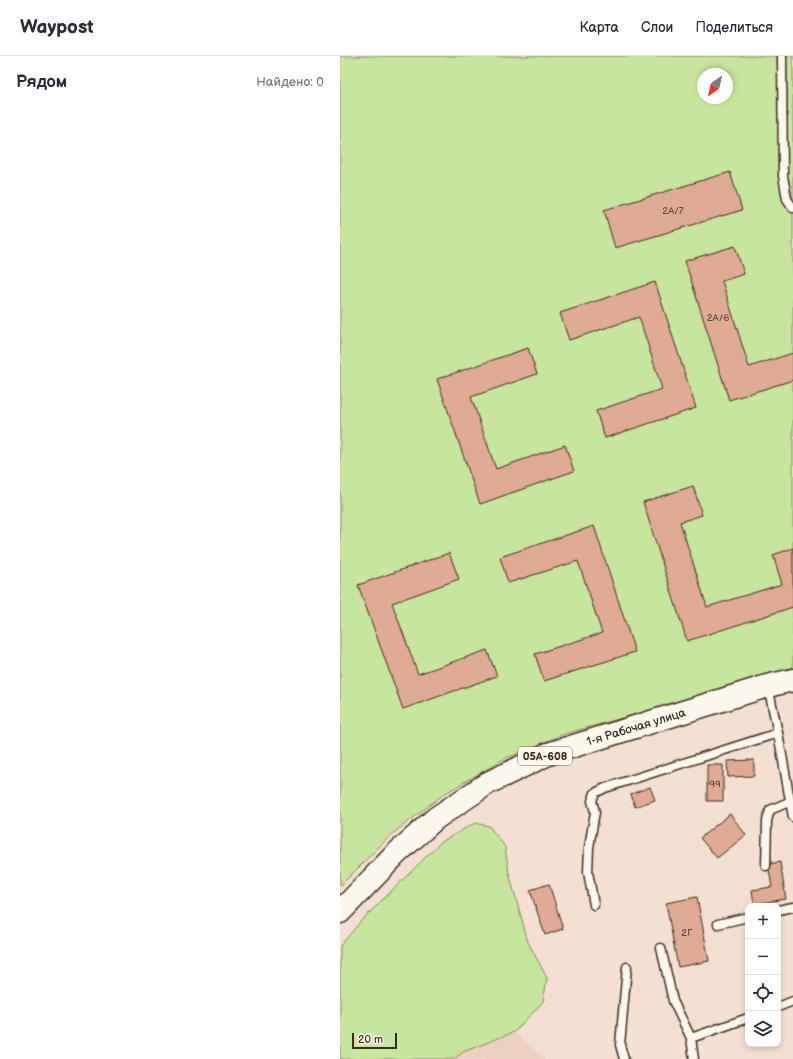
<!DOCTYPE html>
<html lang="ru">
<head>
<meta charset="utf-8">
<style>
  :root { --surface:#fff; --page:#f2f2f3; --text:#2b2b33; --muted:#7c7c81; --line:#e1e1e2 }
  body { margin:0; font-family:"Balsamiq Sans",sans-serif; background:var(--page); color:var(--text) }
  .controls { position:absolute; right:12px; bottom:12px; display:grid; overflow:hidden; border-radius:8px; box-shadow:0 2px 6px #0003 }
  .controls button { width:36px; height:36px; display:grid; place-items:center; padding:0; border:0; border-bottom:1px solid var(--line); background:var(--surface); color:var(--text); font:20px sans-serif }
  .compass { position:absolute; left:357px; top:12px; width:36px; height:36px; border-radius:50%; background:var(--surface); box-shadow:0 2px 6px #0003; rotate:214deg }
  .scale { position:absolute; left:12px; bottom:10px; width:45px; box-sizing:border-box; padding-left:4px; border:2px solid #3b2a1e; border-top:0; font-size:11px; line-height:14px; white-space:nowrap; color:#3b2a1e; -webkit-text-stroke:3px #fbf7ec; paint-order:stroke }
  .list { margin:0; padding:0; list-style:none }
  h2 { display:flex; justify-content:space-between; align-items:center; height:52px; margin:0; padding:0 16px; font-size:17px }
  h2 small { font-size:13px; font-weight:400; color:var(--muted) }
  .icon { flex:none; width:22px; height:22px; fill:none; stroke:currentColor; stroke-width:2; stroke-linecap:round; stroke-linejoin:round }
  .map { position:relative; flex:none; width:453px; height:1003px; overflow:hidden }
  header { display:flex; align-items:center; gap:24px; box-sizing:border-box; height:56px; padding:0 20px; background:var(--surface); border-bottom:1px solid var(--line) }
  header strong { font-size:19px }
  nav { display:flex; gap:22px; margin-inline-start:auto; font-size:14px }
  main { display:flex }
  aside { flex:1; background:var(--surface) }
  .map>svg:first-child { display:block }
  .built { fill:#edd0c0 }
  .green { fill:#c7e59c; stroke:#81885d; fill-rule:evenodd }
  .building { fill:#e0ab95; stroke:#3b2a1e }
  .lines { fill:none; stroke-linecap:round; stroke-linejoin:round }
  .lane-casing { stroke:#3b2a1e; stroke-width:11 }
  .primary-casing { stroke:#3b2a1e; stroke-width:25 }
  .lane { stroke:#fbf7ec; stroke-width:8 }
  .primary { stroke:#fbf7ec; stroke-width:22 }
  .labels { text-anchor:middle; stroke-width:3.5; stroke-linejoin:round; paint-order:stroke }
  .number-label { font-size:10px; fill:#644a3c }
  .shield { fill:#fbf7ec; stroke:#75685c; stroke-width:1 }
  .shield-label { font-size:11px; font-weight:bold; fill:#3b2a1e }
  .street-label { font-size:12px; fill:#3b2a1e; stroke:#fbf7ec }
</style>
</head>
<body>
<header>
<strong>Waypost</strong>
<nav><a>Карта</a><a>Слои</a><a>Поделиться</a></nav>
</header>
<main>
<aside>
<h2>Рядом<small>Найдено: 0</small></h2>
<ul class="list">
</ul>
</aside>
<div class="map">
<svg width="453" height="1003" viewBox="0 0 453 1003">
  <rect width="100%" height="100%" fill="#f3e0d2"/>
  <filter id="ink" filterUnits="userSpaceOnUse"><feTurbulence type="fractalNoise" baseFrequency=".025" numOctaves="2"/><feDisplacementMap in="SourceGraphic" scale="8" xChannelSelector="R" yChannelSelector="G"/><feConvolveMatrix kernelMatrix="1 2 1 2 8 2 1 2 1" color-interpolation-filters="sRGB"/></filter>
  <g filter="url(#ink)">
    <path class="built" d="M174 976 205 1003H114L123 996Z"/>
    <path class="green" d="M0 0H453V615L224 678 162 704 104 738 51 779 0 830ZM363 18H387V42H363Z
      M135 767 149 770 165 791 169 817 188 886 207 922 203 946 174 976 123 996 114 1003H0V890L20 866 101 786Z"/>
    <path class="building" d="M390 116 402 154 275 192 264 154Z
      M395 190 404 218 382 225 409 311 453 297V324L389 344 345 205Z
      M315 226 356 352 265 382 256 355 322 333 299 261 229 284 220 257Z
      M188 292 197 318 131 341 156 413 225 389 234 415 140 448 97 323Z
      M353 430 362 459 340 466 367 551 442 528 433 499 453 492V551L347 585 303 446Z
      M254 470 295 596 204 625 195 598 262 577 238 505 168 527 160 501Z
      M109 497 119 523 52 547 78 618 147 594 157 620 63 653 18 529Z
      M414 704V720L388 721 387 705Z
      M367 709H383V745H367Z
      M310 731 315 744 295 751 291 738Z
      M390 758 406 779 377 802 360 782Z
      M440 806 446 843 414 848 412 834 432 831 428 808Z
      M209 828 223 873 205 879 190 834Z
      M357 841 369 905 338 911 326 847Z"/>
    <g class="lines">
      <defs>
        <path id="lane" d="M442 0 443 120 447 143 453 152
          M428 630 438 677 453 761
          M426 810 427 765 430 754 451 745
          M254 849 248 816 249 791 255 756 252 745 255 737 265 732 438 677
          M438 854 453 851
          M378 868 408 861
          M321 892 333 945 351 982 354 1003
          M438 951 453 945
          M351 982 408 962
          M284 1003 280 989 287 911"/>
        <path id="primary" d="M0 856 57 797 96 762 148 727 208 698 427 630 453 624"/>
      </defs>
      <use href="#lane" class="lane-casing"/>
      <use href="#primary" class="primary-casing"/>
      <use href="#lane" class="lane"/>
      <use href="#primary" class="primary"/>
    </g>
  </g>
  <g class="labels">
    <g class="number-label">
      <text x="333" y="158">2А/7</text>
      <text x="378" y="265">2А/6</text>
      <text x="375" y="731">99</text>
      <text x="347" y="880">2Г</text>
    </g>
    <rect class="shield" x="178" y="691" width="54" height="18" rx="3"/>
    <g class="shield-label">
      <text x="205" y="704">05А-608</text>
    </g>
    <g class="street-label">
      <text transform="translate(296 671) rotate(-17)" y="4">1-я Рабочая улица</text>
    </g>
  </g>
</svg>
<div class="controls">
<button>+</button>
<button>−</button>
<button><svg class="icon" aria-label="locate" viewBox="0 0 24 24"><circle cx="12" cy="12" r="6"/><path d="M12 2v4M12 18v4M2 12h4M18 12h4"/></svg></button>
<button><svg class="icon" aria-label="layers" viewBox="0 0 24 24"><path d="M12 4l9 5-9 5-9-5zM3 14l9 5 9-5"/></svg></button>
</div>
<svg class="compass" viewBox="-18 -18 36 36"><path d="M0-13l5 13h-10z" fill="#e53935"/><path d="M0 13l5-13h-10z" fill="#7c7c81"/></svg>
<div class="scale">20 m</div>
</div>
</main>
</body>
</html>
